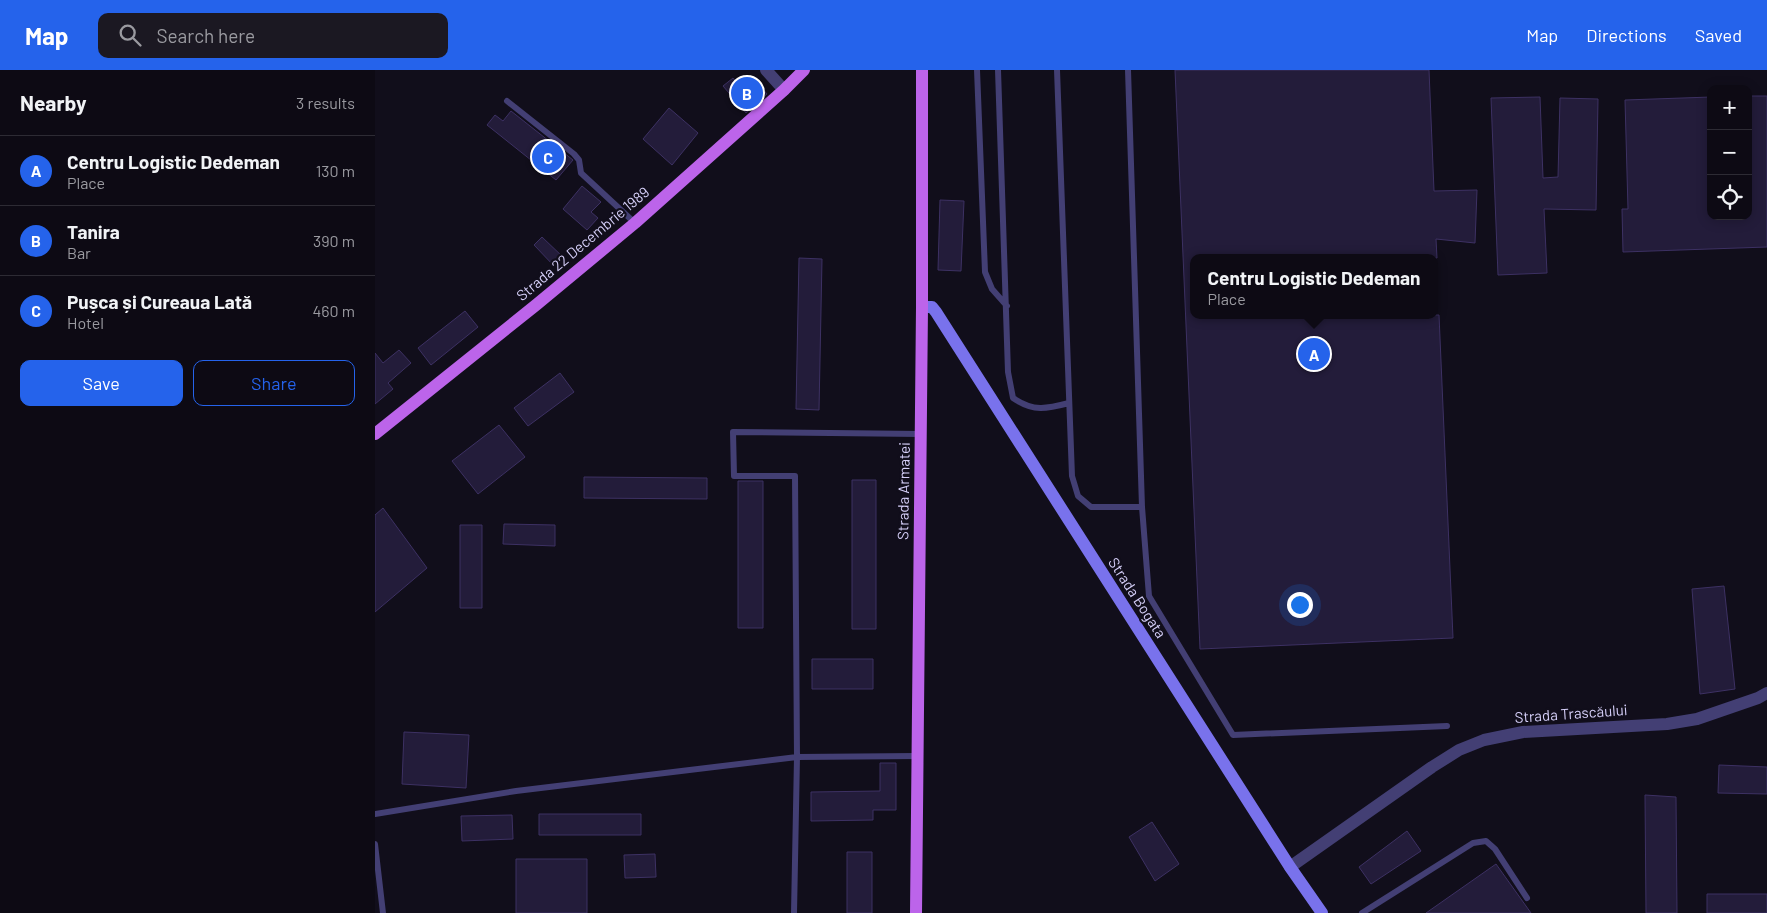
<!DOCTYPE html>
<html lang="en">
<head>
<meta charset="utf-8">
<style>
  :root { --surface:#0d0a14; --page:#1b1822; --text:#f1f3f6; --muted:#9a9aa0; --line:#2d2b34; --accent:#2563eb }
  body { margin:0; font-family:Barlow,sans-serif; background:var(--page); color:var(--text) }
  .controls { position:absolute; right:15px; top:15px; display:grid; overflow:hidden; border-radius:10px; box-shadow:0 2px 12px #0003 }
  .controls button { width:45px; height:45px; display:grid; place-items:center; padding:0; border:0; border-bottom:1px solid var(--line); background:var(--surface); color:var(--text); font:25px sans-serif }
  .you { position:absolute; left:924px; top:534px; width:18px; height:18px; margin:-12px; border:4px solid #fff; border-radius:50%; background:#1a73e8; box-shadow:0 0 0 8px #1a73e833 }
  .badge { display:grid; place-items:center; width:32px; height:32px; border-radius:50%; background:var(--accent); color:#fff; font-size:16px; font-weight:700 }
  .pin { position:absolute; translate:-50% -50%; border:2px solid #fff; box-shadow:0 1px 5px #0006 }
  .popup { position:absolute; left:815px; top:184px; width:248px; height:65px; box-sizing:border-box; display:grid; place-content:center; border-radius:10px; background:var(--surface); filter:drop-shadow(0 1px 4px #0005); font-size:16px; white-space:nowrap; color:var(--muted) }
  .popup b { font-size:19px; color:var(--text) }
  .popup::after { content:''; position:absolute; left:50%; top:100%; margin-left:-10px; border:10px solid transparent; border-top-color:var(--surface) }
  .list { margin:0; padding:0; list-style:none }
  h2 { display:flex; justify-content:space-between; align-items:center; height:65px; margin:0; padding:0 20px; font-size:21px }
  h2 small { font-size:16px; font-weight:400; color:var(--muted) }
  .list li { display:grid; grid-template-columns:32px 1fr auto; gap:15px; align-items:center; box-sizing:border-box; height:70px; padding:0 20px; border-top:1px solid var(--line) }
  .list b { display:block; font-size:19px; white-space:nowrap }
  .list p { margin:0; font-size:16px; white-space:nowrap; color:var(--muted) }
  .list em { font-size:16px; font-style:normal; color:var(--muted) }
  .actions { display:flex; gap:10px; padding:15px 20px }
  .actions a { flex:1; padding:11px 0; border:1px solid var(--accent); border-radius:10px; text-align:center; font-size:18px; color:var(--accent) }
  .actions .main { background:var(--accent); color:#fff }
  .icon { flex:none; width:28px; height:28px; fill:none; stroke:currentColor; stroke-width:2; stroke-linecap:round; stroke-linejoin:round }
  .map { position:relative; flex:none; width:1392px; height:843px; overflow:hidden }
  header { display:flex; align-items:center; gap:30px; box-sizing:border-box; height:70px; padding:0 25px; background:var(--accent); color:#fff }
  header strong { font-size:24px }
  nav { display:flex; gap:28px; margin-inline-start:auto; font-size:18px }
  .search { width:350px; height:45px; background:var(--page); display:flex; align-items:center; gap:12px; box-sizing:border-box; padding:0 18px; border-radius:10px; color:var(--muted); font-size:19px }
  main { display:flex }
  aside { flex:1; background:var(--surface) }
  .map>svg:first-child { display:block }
  .building { fill:#231c3a; stroke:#3d3163 }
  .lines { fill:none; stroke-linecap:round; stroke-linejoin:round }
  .lane { stroke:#433f74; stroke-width:6 }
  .street { stroke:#433f74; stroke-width:12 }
  .secondary { stroke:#7972ec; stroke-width:12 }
  .primary { stroke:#bc64ea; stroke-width:12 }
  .labels { text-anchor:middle; stroke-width:4.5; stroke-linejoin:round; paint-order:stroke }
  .street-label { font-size:15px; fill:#d5cff8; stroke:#110e1b }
</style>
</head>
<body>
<header>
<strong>Map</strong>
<div class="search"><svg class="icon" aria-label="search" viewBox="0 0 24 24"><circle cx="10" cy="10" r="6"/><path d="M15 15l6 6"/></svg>Search here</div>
<nav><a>Map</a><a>Directions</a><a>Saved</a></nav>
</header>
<main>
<aside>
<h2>Nearby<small>3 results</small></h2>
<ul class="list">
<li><span class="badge">A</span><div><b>Centru Logistic Dedeman</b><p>Place</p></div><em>130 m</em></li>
<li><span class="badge">B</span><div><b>Tanira</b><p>Bar</p></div><em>390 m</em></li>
<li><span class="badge">C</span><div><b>Pușca și Cureaua Lată</b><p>Hotel</p></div><em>460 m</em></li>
</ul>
<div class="actions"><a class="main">Save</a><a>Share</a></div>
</aside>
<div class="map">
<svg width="1392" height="843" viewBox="0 0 1392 843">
  <rect width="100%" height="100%" fill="#110e1b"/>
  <path class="building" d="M800 0H1054L1059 121 1102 120 1100 173 1061 169 1062 188H819V245H1064L1078 568 825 579Z
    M377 6 392 24 371 43 348 16 358 8 365 16Z
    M1373 26H1392V177L1248 182 1247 139H1253L1250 30 1336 27V146H1373Z
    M1165 27 1168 108 1183 107 1185 28 1223 29 1221 140 1169 139 1172 203 1123 205 1116 28Z
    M294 38 323 63 297 95 268 69Z
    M136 41 198 90 181 110 112 55 120 45 128 51Z
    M207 116 226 132 216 142 223 148 212 160 188 139Z
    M565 130 589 131 586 201 563 200Z
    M167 167 189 188 180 197 159 175Z
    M424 188 447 189 444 340 421 339Z
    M90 241 103 257 56 295 43 278Z
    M24 280 36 293 13 313 18 319 0 334V283L8 293Z
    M185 303 199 322 153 356 139 338Z
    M124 355 150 387 103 424 77 391Z
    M209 407 332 408V429L209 428Z
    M477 410H501V559H477Z
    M363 411H388V558H363Z
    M8 438 52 498 0 542V445Z
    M129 454 180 455V476L128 474Z
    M85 455H107V538H85Z
    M1349 516 1360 619 1325 624 1317 519Z
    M437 589H498V619H437Z
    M29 662 94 665 91 718 27 714Z
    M505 693H521V740H498V750L436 751V722L505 721Z
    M1344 695 1392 697V724L1343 723Z
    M1270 725 1301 727 1302 843H1271Z
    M164 744H266V765H164Z
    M137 745 138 769 87 771 86 746Z
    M777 752 804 794 780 811 754 767Z
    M1032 761 1046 781 996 814 984 797Z
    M472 782H497V843H472Z
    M280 784 281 807 250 808 249 785Z
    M141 789H212V843H141Z
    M1121 794 1156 843H1051Z
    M1332 824H1392V843H1332Z"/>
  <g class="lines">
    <path class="lane" d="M602 0 610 202 617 219 632 236
      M623 0 633 302 638 328C659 342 671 339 694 333
      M682 0 697 406 703 426 716 437H767
      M753 0 767 437 774 526 858 665 1072 656
      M132 31 199 84 204 90 206 103 260 153
      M0 744 141 721 422 687 542 686
      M0 774 8 843
      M419 843 422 687 420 406H359L358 362 546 364
      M987 843 1098 773 1111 771 1120 779 1152 828"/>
    <path class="street" d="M391 0 409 20
      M915 797 1057 697 1084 680 1109 670 1148 662 1292 654 1322 649 1383 628 1392 623"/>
    <path class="secondary" d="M547 237H557L561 242 915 797 947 843"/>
    <path class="primary" d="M0 364 161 235 260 153 409 20 429 0
      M541 843 547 237V0"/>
  </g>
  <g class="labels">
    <g class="street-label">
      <text transform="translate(208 174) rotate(-40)" y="5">Strada 22 Decembrie 1989</text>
      <text transform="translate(529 421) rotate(-89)" y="5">Strada Armatei</text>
      <text transform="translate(762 528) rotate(57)" y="5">Strada Bogata</text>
      <text transform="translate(1196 644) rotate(-4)" y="5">Strada Trascăului</text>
    </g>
  </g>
</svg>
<div class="controls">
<button>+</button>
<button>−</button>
<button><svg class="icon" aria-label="locate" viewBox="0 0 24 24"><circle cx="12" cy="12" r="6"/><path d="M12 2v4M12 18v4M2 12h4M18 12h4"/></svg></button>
</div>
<div class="you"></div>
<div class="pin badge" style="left:939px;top:284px">A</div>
<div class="popup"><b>Centru Logistic Dedeman</b>Place</div>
<div class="pin badge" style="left:372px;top:23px">B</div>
<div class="pin badge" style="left:173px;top:87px">C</div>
</div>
</main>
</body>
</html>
